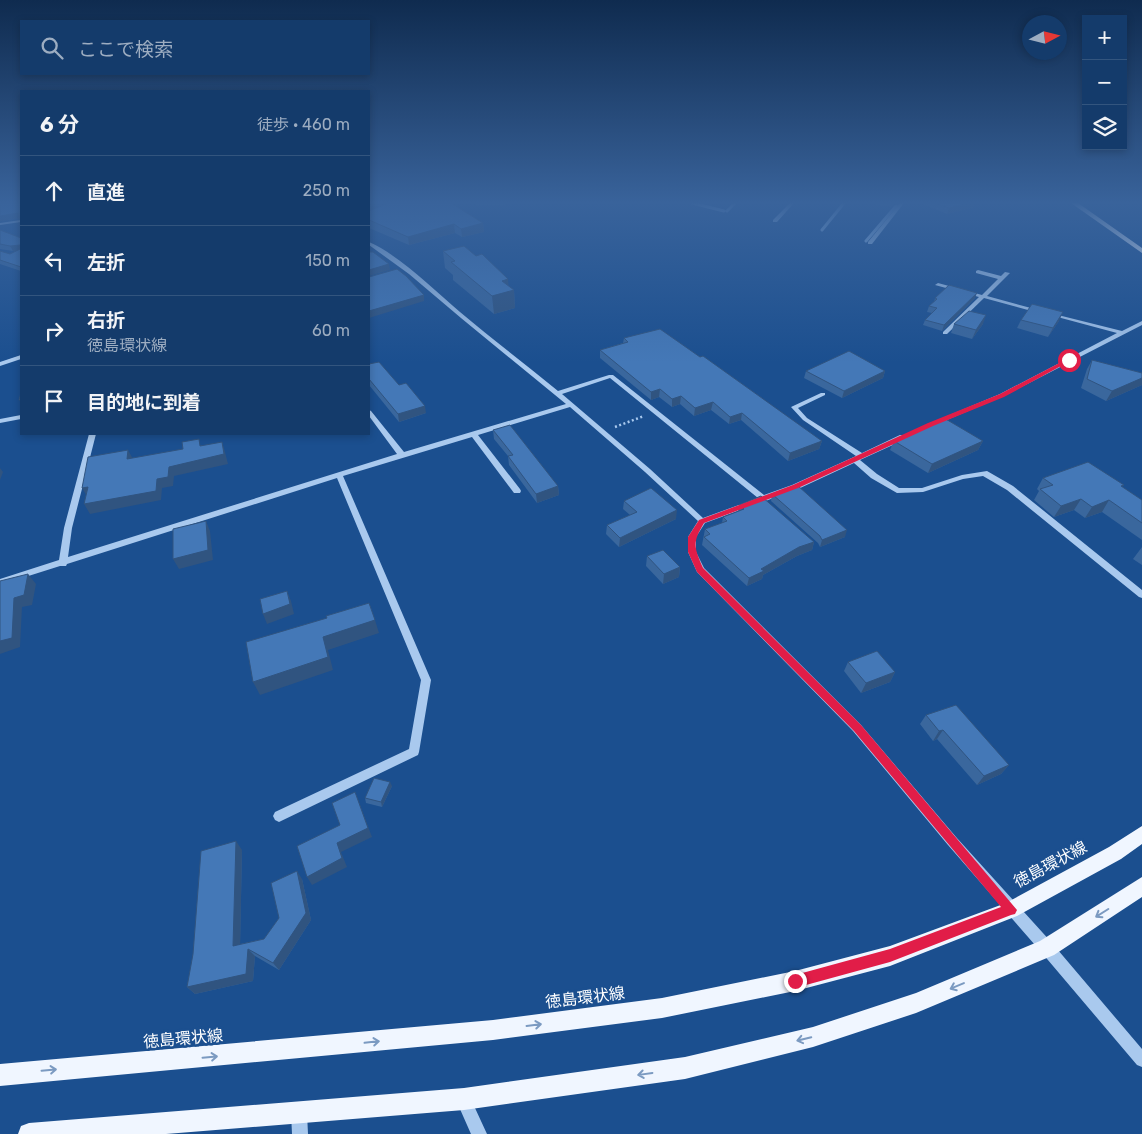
<!DOCTYPE html>
<html lang="ja">
<head>
<meta charset="utf-8">
<style>
  :root { --surface:#143b6b; --page:#1d4271; --text:#f1f3f6; --muted:#9dadc1; --line:#33557e }
  body { margin:0; font-family:Rubik,"Noto Sans JP",sans-serif; background:var(--page); color:var(--text) }
  .controls { position:absolute; right:15px; top:15px; display:grid; overflow:hidden; border-radius:0px; box-shadow:0 2px 8px #0003 }
  .controls button { width:45px; height:45px; display:grid; place-items:center; padding:0; border:0; border-bottom:1px solid var(--line); background:var(--surface); color:var(--text); font:25px sans-serif }
  .compass { position:absolute; left:1022px; top:15px; width:45px; height:45px; border-radius:50%; background:var(--surface); box-shadow:0 2px 8px #0003; rotate:83deg }
  .stop { position:absolute; width:15px; height:15px; margin:-11px; border:4px solid #e11d48; border-radius:50%; background:#fff }
  .stop.end { background:#e11d48; border-color:#fff; box-shadow:0 1px 5px #0008 }
  .list { margin:0; padding:0; list-style:none }
  h2 { display:flex; justify-content:space-between; align-items:center; height:65px; margin:0; padding:0 20px; font-size:21px }
  h2 small { font-size:16px; font-weight:400; color:var(--muted) }
  .list li { display:grid; grid-template-columns:32px 1fr auto; gap:15px; align-items:center; box-sizing:border-box; height:70px; padding:0 20px; border-top:1px solid var(--line) }
  .list b { display:block; font-size:19px; white-space:nowrap }
  .list p { margin:0; font-size:16px; white-space:nowrap; color:var(--muted) }
  .list em { font-size:16px; font-style:normal; color:var(--muted) }
  .icon { flex:none; width:28px; height:28px; fill:none; stroke:currentColor; stroke-width:2; stroke-linecap:round; stroke-linejoin:round }
  .map { position:relative; flex:none; width:1142px; height:1134px; overflow:hidden }
  .search { position:absolute; background:var(--surface); box-shadow:0 2px 8px #0003; left:20px; top:20px; width:350px; height:55px; display:flex; align-items:center; gap:12px; box-sizing:border-box; padding:0 18px; border-radius:0px; color:var(--muted); font-size:19px }
  .panel { position:absolute; background:var(--surface); box-shadow:0 2px 8px #0003; left:20px; top:90px; width:350px; height:345px; border-radius:0px }
  .map>svg:first-child { display:block }
  .lines { fill:none; stroke-linecap:round; stroke-linejoin:round }
  .stream { stroke:#9cc4f0; stroke-width:3 }
  .path { stroke:#a9c9ee; stroke-width:2.5; stroke-dasharray:2 2.5; stroke-linecap:butt }
  .minor { fill:#a9c9ee; fill-rule:evenodd }
  .major { fill:#f0f6ff; fill-rule:evenodd }
  .wall { fill:#3a679d }
  .shaded-wall { fill:#305480 }
  .building { fill:#4478b7; stroke:#305480 }
  .oneway { stroke:#7b9ac1 }
  .route { fill:#e11d48 }
  .labels { text-anchor:middle; stroke-width:5; stroke-linejoin:round; paint-order:stroke }
  .near-street-label { font-size:16px; fill:#fff; stroke:#1b4f8f }
</style>
</head>
<body>
<div class="map">
<svg width="1142" height="1134" viewBox="0 0 1142 1134">
  <rect width="100%" height="100%" fill="#1b4f8f"/>
  <g class="lines">
    <path class="stream" d="M692 203 724 211
      M727 211 735 203
      M822 230 844 203
      M866 241 896 206"/>
    <path class="path" d="M615 427 644 416"/>
    <path class="minor" d="M790 203H794L777 222H773V220Z
      M900 203H904L872 244H868V242Z
      M21 220V222L0 225V223Z
      M369 242C399 255 434 290 460 312 492 339 525 364 558 391L609 375H613L764 495 792 485 856 456 803 420 791 407 821 393H825V395L798 408 807 418 862 453 900 435H906V439L860 460 877 474 899 488H922L962 475 987 471 1013 486 1142 590V598L1139 597 1007 490 983 476 963 479 923 492 897 493 871 478 854 463 798 489 705 523 696 537V552L704 568 861 725 956 837 1052 943 1142 1049V1067L1137 1065 1042 953 948 845 853 731 697 572 688 552V537L698 521 645 472 570 407 478 435 520 489 521 491 520 493H514L472 437 343 476 431 680 419 752 418 755 279 822 275 820 273 816 275 812 409 749 421 680 337 478 67 564 66 566H60L0 585V579L59 560 64 528 89 434H96L72 528 68 557 397 454 369 416V410L371 411 404 452 566 404 461 318 409 274 369 245ZM610 378 758 498 703 518 650 469 562 394Z
      M978 270 1001 276 1005 272 1010 273 987 296 1042 311 1039 313 984 298 947 334H943V332L979 297 935 285 938 283 982 295 998 279 976 273V271Z
      M1050 313 1122 331 1142 321V325L1004 396 937 424H933V422L1000 394 1117 333 1050 315Z
      M21 355V359L0 366V362Z
      M21 415V419L0 423V419Z
      M464 1092 469 1095 487 1134H471L456 1100 459 1095Z
      M299 1105 304 1108 307 1113 308 1134H292L291 1113 294 1108Z"/>
    <path class="major" d="M1071 203H1078L1142 248V253Z
      M1142 826V844L1121 859 1017 916 890 966 795 991 662 1018 493 1040 0 1086V1064L493 1020 662 998 795 971 890 946 1006 903 1109 847Z
      M1142 877V897L1054 955 916 1013 813 1047 685 1079 464 1110 166 1134H18L21 1126 29 1123 464 1088 685 1057 813 1027 916 993 1040 941Z"/>
  </g>
  <path class="wall" d="M0 203H21V218L0 221Z
    M369 203 483 223 484 232 462 237 455 233 409 245 369 228Z
    M475 203H508L505 205H476Z
    M874 203H895L891 207 874 204Z
    M921 203H975L974 207 947 214Z
    M0 230 21 238V271L0 264V251L10 254 18 250 13 251 0 249Z
    M443 251 514 290 515 308 494 314 453 280V275L445 268Z
    M935 298H975L942 331 923 325 925 320 932 313 927 312 929 306 934 302Z
    M1021 320 1059 321 1048 337 1017 328Z
    M954 324H983L972 339 951 333Z
    M624 338 822 441 819 449 788 461 741 420 729 424 711 410 694 416 680 404 672 407 659 397 651 400 600 358V350L623 343Z
    M1092 360 1142 373V385L1106 401 1081 388 1087 369Z
    M369 364 399 385 426 413 399 422 369 385Z
    M806 371H885L883 378 842 398 804 378Z
    M493 430 558 486 559 495 537 503 509 465 508 456 494 439Z
    M894 441H983L978 450 928 473 890 450Z
    M1043 478 1122 487 1142 500V540L1102 512 1085 518 1074 510 1054 517 1034 500 1039 491 1037 489Z
    M772 494 845 537 820 547 818 543 771 501Z
    M624 501 676 519 619 547 606 534 607 525 630 515 623 509Z
    M739 505 814 542 812 550 797 556 763 575 762 579 747 586 702 545 705 529 722 523 723 517 738 512Z
    M1142 547V565L1133 559Z
    M647 556 680 567 679 577 663 584 646 566Z
    M848 662 895 672 890 682 861 693 844 671Z
    M926 715 1009 765 1001 774 977 785 937 739 933 741 920 724Z
    M392 786 382 807 366 803 365 798Z
    M242 850 240 944 264 939 279 918 302 879 311 920 279 970 255 956 253 981 195 994 187 987Z"/>
  <path class="shaded-wall" d="M372 203H392L369 213V204Z
    M970 203H975L974 207 947 214 949 208Z
    M18 213 21 218 0 221V216Z
    M483 223 484 232 462 237 461 229Z
    M454 224 455 233 409 245 408 237Z
    M20 245 21 250 13 251 10 246Z
    M389 264 390 270 369 276V270Z
    M508 279 509 291 514 290 515 308 494 314 492 296 502 281Z
    M977 293 975 298 942 331 944 325Z
    M424 295V301L369 318V311Z
    M1063 312 1059 321 1048 337 1053 328Z
    M986 315 983 324 972 339 976 330Z
    M885 371 883 378 842 398 844 391Z
    M1142 378V385L1106 401 1112 391Z
    M660 389 659 397 651 400V392Z
    M681 396 680 404 672 407V399Z
    M713 402 711 410 694 416 695 408Z
    M425 406 426 413 399 422 398 414Z
    M742 413 741 420 729 424 730 417Z
    M822 441 819 449 788 461 790 453Z
    M983 441 978 450 928 473 932 464Z
    M222 442 225 452 228 464 174 476 173 486 162 488 161 500 90 514 84 504 157 479 169 467Z
    M128 450 133 459H127Z
    M0 468 3 472 0 480Z
    M558 486 559 495 537 503 536 494Z
    M88 487V498L82 488Z
    M1081 499 1074 510 1054 517 1061 506Z
    M1109 500 1102 512 1085 518 1092 507Z
    M677 510 676 519 619 547 620 538Z
    M206 521 210 531 213 560 179 569 173 559Z
    M847 530 845 537 820 547 822 540Z
    M814 542 812 550 797 556 763 575 762 579 747 586 749 578 761 569 799 547Z
    M680 567 679 577 663 584 664 574Z
    M28 574 36 584 32 605 22 607 20 647 0 654V641L14 598Z
    M287 591 291 601 294 614 267 624 263 614Z
    M375 620 379 633 328 650 333 670 260 695 253 682 323 637Z
    M895 672 890 682 861 693 866 683Z
    M943 730 937 739 933 741 939 731Z
    M1009 765 1001 774 977 785 984 776Z
    M390 782 392 786 382 807 381 802Z
    M355 792 372 837 341 852 347 867 312 885 307 877 337 843Z
    M236 841 242 850 240 953 233 946Z
    M297 871 302 879 311 920 279 970 273 963Z
    M248 949 255 956 253 981 195 994 187 987Z"/>
  <path class="building" d="M0 203H21V213H18L0 216Z
    M388 203H451L483 223 461 229 454 224 408 237 369 220V211Z
    M936 203H970L949 208Z
    M0 230 21 238V267L0 260V251L10 254 20 249V245L10 246 0 244Z
    M464 246 476 256 482 254 508 279 502 281 514 290 492 296 451 262 455 261 443 251Z
    M369 252H373L389 264 369 270Z
    M397 269 406 276 424 295 369 311V277Z
    M949 285 977 293 944 325 925 320 937 308 929 306 937 299 935 298Z
    M1032 304 1063 312 1053 328 1021 320Z
    M969 311 986 315 976 330 954 324Z
    M660 329 700 357 703 356 822 441 790 453 742 413 730 417 713 402 695 408 681 396 672 399 660 389 651 392 600 350 628 342 624 338Z
    M849 351 885 371 844 391 806 371Z
    M1092 360 1142 373V378L1112 391 1087 379Z
    M379 362 399 385 406 383 425 406 398 414 369 379V364Z
    M21 393V400H19Z
    M944 418 983 441 932 464 894 441Z
    M510 425 558 486 536 494 508 456 513 455 493 430Z
    M199 439 200 446 222 442 224 454 169 467 168 477 157 479 156 491 84 504 88 487 82 488 88 457 128 450 127 459 183 449 182 442Z
    M1088 462 1124 485 1121 486 1142 500V523L1109 500 1092 507 1081 499 1061 506 1040 489 1053 485 1043 478Z
    M797 485 847 530 822 540 820 536 772 494Z
    M651 488 677 510 620 538 607 525 637 512 624 501Z
    M761 496 814 542 799 547 761 569 764 571 749 578 704 537 710 534 705 529 727 521 723 517 744 509 739 505Z
    M206 521 208 550 173 559V529Z
    M663 550 680 567 664 574 647 556Z
    M28 574 24 595 14 598 12 638 0 641V581Z
    M287 591 290 604 263 614 260 599Z
    M369 603 375 620 323 637 328 657 253 682 246 642 327 618 326 616Z
    M877 651 895 672 866 683 848 662Z
    M956 705 1009 765 984 776 943 730 939 731 926 715Z
    M374 778 390 782 381 802 365 798Z
    M355 792 368 828 337 843 342 858 307 877 297 846 340 825 332 803Z
    M236 841 233 946 264 939 279 918 271 883 297 871 306 913 273 963 248 949 246 974 187 987 193 954 201 851Z"/>
  <defs><path id="oneway-shaft" d="M-6 0H5M1.5-3L5.5 0L1.5 3" fill="none" stroke-width="1.6" stroke-linecap="round" stroke-linejoin="round" transform="scale(1.25)"/></defs>
  <g class="oneway">
    <use href="#oneway-shaft" transform="translate(1102 913) rotate(148)"/>
    <use href="#oneway-shaft" transform="translate(957 986) rotate(157)"/>
    <use href="#oneway-shaft" transform="translate(534 1025) rotate(-7)"/>
    <use href="#oneway-shaft" transform="translate(804 1039) rotate(166)"/>
    <use href="#oneway-shaft" transform="translate(372 1042) rotate(-6)"/>
    <use href="#oneway-shaft" transform="translate(210 1057) rotate(-5)"/>
    <use href="#oneway-shaft" transform="translate(49 1070) rotate(-5)"/>
    <use href="#oneway-shaft" transform="translate(645 1074) rotate(172)"/>
  </g>
  <linearGradient id="sky" x2="0" y2="1"><stop stop-color="#0f2b4f"/><stop offset="0.56" stop-color="#39639b"/><stop offset="1" stop-color="#39639b" stop-opacity="0"/></linearGradient>
  <rect width="1142" height="362" fill="url(#sky)"/>
  <path class="route" d="M1067 359 1072 360 1004 397 933 426 798 488 704 523C692 543 694 547 703 568L861 725 1017 910 1015 914 1011 915 890 962 795 988 790 986 788 981 790 977 795 975 890 949 1001 907 854 731 697 572 688 552V537L699 520 793 485 928 423 1000 394Z"/>
  <g class="labels">
    <g class="near-street-label">
      <text transform="translate(1050 864) rotate(-28)" y="6">徳島環状線</text>
      <text transform="translate(585 997) rotate(-7)" y="6">徳島環状線</text>
      <text transform="translate(183 1038) rotate(-5)" y="6">徳島環状線</text>
    </g>
  </g>
</svg>
<div class="controls">
<button>+</button>
<button>−</button>
<button><svg class="icon" aria-label="layers" viewBox="0 0 24 24"><path d="M12 4l9 5-9 5-9-5zM3 14l9 5 9-5"/></svg></button>
</div>
<svg class="compass" viewBox="-18 -18 36 36"><path d="M0-13l5 13h-10z" fill="#e53935"/><path d="M0 13l5-13h-10z" fill="#9dadc1"/></svg>
<div class="stop" style="left:1069px;top:360px"></div>
<div class="stop end" style="left:795px;top:981px"></div>
<div class="search"><svg class="icon" aria-label="search" viewBox="0 0 24 24"><circle cx="10" cy="10" r="6"/><path d="M15 15l6 6"/></svg>ここで検索</div>
<section class="panel">
<h2>6 分<small>徒歩 · 460 m</small></h2>
<ul class="list">
<li><svg class="icon" aria-label="ahead" viewBox="0 0 24 24"><path d="M12 20V5M6 11l6-6 6 6"/></svg><div><b>直進</b></div><em>250 m</em></li>
<li><svg class="icon" aria-label="left" viewBox="0 0 24 24"><path d="M17 20v-9H6M10 6l-5 5 5 5"/></svg><div><b>左折</b></div><em>150 m</em></li>
<li><svg class="icon" aria-label="right" viewBox="0 0 24 24"><path d="M7 20v-9h11M14 6l5 5-5 5"/></svg><div><b>右折</b><p>徳島環状線</p></div><em>60 m</em></li>
<li><svg class="icon" aria-label="arrive" viewBox="0 0 24 24"><path d="M6 21V4h12l-3 4 3 4H6"/></svg><div><b>目的地に到着</b></div></li>
</ul>
</section>
</div>
</body>
</html>
